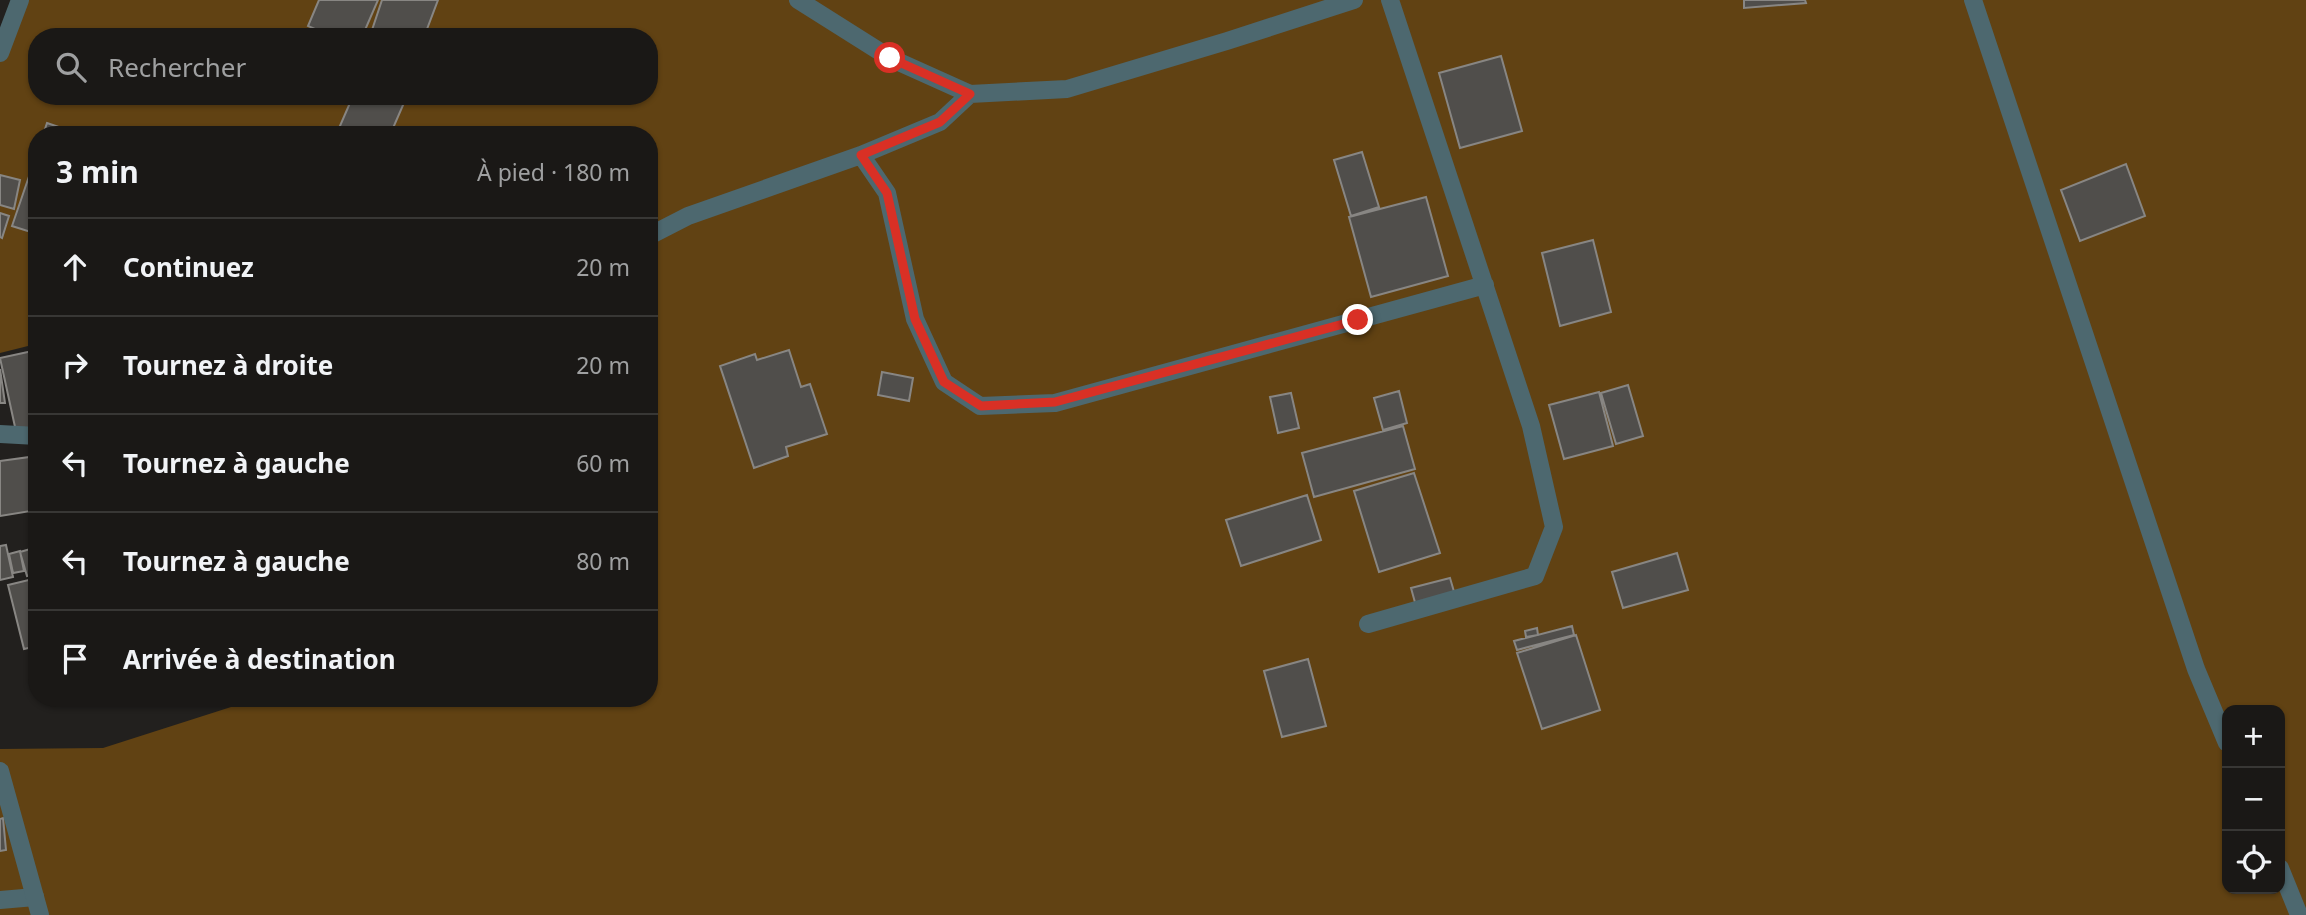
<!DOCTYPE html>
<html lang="fr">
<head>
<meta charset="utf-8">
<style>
  :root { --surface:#1a1816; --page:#272523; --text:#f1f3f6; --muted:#9fa0a1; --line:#383735 }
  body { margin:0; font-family:"Noto Sans",sans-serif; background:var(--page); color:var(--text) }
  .controls { position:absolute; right:21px; bottom:21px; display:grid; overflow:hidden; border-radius:14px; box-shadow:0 2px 5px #0004 }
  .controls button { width:63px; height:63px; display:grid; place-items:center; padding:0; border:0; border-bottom:2px solid var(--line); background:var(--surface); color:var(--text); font:35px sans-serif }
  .stop { position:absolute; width:21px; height:21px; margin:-16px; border:5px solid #d93025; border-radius:50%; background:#fff }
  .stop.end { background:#d93025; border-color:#fff; box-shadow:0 2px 7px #0008 }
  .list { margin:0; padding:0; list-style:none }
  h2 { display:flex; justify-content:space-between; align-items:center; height:91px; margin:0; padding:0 28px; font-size:30px }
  h2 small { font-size:23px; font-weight:400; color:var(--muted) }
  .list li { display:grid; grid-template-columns:46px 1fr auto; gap:21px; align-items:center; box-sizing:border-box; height:98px; padding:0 28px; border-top:2px solid var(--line) }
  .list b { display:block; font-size:26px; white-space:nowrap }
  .list em { font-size:23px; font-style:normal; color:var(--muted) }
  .icon { flex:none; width:38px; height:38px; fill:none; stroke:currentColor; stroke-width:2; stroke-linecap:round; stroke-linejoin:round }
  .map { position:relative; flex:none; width:2306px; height:915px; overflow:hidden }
  .search { position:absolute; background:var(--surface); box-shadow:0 2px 5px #0004; left:28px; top:28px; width:630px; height:77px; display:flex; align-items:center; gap:18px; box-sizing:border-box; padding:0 24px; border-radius:28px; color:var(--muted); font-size:26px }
  .panel { position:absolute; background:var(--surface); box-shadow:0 2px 5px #0004; left:28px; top:126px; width:630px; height:581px; border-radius:28px }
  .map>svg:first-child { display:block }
  .forest { fill:#614213; fill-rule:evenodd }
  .building { fill:#504e4b; stroke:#888683; stroke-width:2 }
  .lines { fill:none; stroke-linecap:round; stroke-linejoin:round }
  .minor { stroke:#4d686f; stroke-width:18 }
  .tertiary { stroke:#4d686f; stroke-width:18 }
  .route { stroke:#d93025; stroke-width:9 }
</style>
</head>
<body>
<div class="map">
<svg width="2306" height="915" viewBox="0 0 2306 915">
  <rect width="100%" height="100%" fill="#22201e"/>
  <path class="forest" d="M24 0H2306V915H0V749L103 748 259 698H649V135H37V348L32 345 0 353V57ZM37 37H649V96H37ZM2227 710H2280V889H2227Z"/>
  <path class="building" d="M319 0H378L362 37H333L308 26Z
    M382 0H438L424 37 370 36Z
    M1744 0H1805L1806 3 1744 8Z
    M1501 56 1522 131 1460 148 1439 73Z
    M353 96H407L390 135H336Z
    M47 123 82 135H43Z
    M1362 152 1379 207 1351 216 1334 160Z
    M37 153V234L12 226Z
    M2126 164 2145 216 2080 241 2061 190Z
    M0 175 20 180 14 209 0 205Z
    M1426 197 1448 276 1371 297 1349 217Z
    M0 213 9 216 2 238 0 237Z
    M1593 240 1611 312 1560 326 1542 253Z
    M37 350V432L17 436 0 358Z
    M789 350 801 387 810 384 827 434 786 447 788 456 754 468 720 366 755 354 757 360Z
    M0 369 5 403H0Z
    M882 372 913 378 909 401 878 395Z
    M1628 385 1643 436 1616 444 1601 393Z
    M1399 391 1407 423 1383 430 1374 398Z
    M1599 392 1613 446 1564 459 1549 405Z
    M1291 393 1299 428 1278 433 1270 397Z
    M1403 426 1415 469 1314 497 1302 453Z
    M37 456V510L0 516V461Z
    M1414 473 1440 553 1379 572 1354 491Z
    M1307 495 1321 540 1241 566 1226 520Z
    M6 545 13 577 0 580V546Z
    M37 547V574L27 576 20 552Z
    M20 551 24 571 13 573 9 554Z
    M1677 553 1688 590 1623 608 1612 572Z
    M37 578V646L24 649 8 585Z
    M1450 578 1455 595 1416 606 1411 588Z
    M1572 626 1574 635 1517 650 1514 641Z
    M1537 628 1538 635 1526 637 1525 631Z
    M1576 635 1600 710 1542 729 1517 653Z
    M1308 659 1326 726 1282 737 1264 671Z
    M3 818 6 850 0 851V819Z"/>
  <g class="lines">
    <path class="minor" d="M798 0 890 58 970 94 1067 89 1227 41 1354 0
      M1973 0 2196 669 2227 743
      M861 155 887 193 915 319 944 382 980 406 1055 403 1485 285
      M649 236 688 216 861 155 940 122 970 94
      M0 434 37 436
      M1368 624 1535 576 1554 527 1531 426 1390 0
      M2280 868 2299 915
      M0 900 35 897"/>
    <path class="tertiary" d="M0 53 20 0
      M0 771 40 915"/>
  </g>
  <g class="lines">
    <path class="route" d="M890 58 970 94 940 122 861 155 887 193 915 319 944 382 981 406 1055 402 1358 320"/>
  </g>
</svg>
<div class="controls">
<button>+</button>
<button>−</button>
<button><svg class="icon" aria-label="locate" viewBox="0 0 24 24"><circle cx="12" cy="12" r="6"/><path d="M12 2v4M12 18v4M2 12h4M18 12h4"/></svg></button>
</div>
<div class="stop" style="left:890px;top:58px"></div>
<div class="stop end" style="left:1358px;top:320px"></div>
<div class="search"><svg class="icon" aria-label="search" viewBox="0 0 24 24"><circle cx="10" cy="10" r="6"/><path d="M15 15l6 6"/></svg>Rechercher</div>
<section class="panel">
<h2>3 min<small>À pied · 180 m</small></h2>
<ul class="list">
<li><svg class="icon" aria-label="ahead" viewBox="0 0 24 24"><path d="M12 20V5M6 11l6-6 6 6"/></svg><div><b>Continuez</b></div><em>20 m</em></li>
<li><svg class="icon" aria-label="right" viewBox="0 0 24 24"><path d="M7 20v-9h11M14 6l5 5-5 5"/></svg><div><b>Tournez à droite</b></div><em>20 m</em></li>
<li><svg class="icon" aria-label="left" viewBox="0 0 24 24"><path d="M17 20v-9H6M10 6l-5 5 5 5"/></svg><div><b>Tournez à gauche</b></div><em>60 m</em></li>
<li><svg class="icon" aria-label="left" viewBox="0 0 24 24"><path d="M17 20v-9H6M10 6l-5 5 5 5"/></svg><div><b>Tournez à gauche</b></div><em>80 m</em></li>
<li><svg class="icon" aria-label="arrive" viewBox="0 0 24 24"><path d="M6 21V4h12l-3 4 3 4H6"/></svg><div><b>Arrivée à destination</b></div></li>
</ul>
</section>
</div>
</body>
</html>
